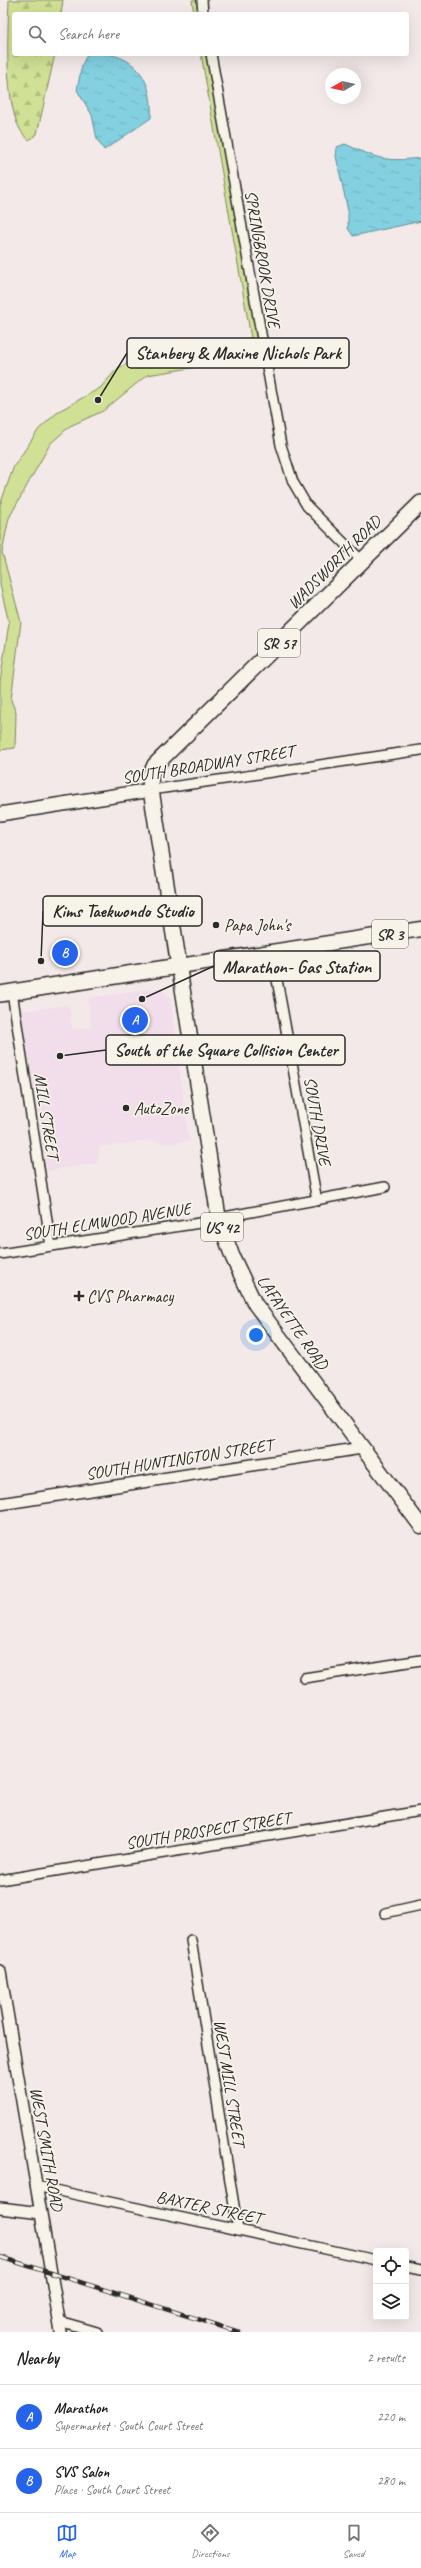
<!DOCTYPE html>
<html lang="en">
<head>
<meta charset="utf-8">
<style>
  :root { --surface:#fff; --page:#f2f2f2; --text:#202124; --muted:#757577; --line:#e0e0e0; --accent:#2563eb }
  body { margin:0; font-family:Caveat,sans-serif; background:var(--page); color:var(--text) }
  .controls { position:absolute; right:12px; bottom:12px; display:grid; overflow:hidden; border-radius:4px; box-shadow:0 4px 16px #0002 }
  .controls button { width:36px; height:36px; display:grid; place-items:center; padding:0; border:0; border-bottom:1px solid var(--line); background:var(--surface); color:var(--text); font:20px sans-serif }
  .compass { position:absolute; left:325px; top:68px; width:36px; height:36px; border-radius:50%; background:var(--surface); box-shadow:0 4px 16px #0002; rotate:261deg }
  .you { position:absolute; left:256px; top:1335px; width:14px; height:14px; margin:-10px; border:3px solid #fff; border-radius:50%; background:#1a73e8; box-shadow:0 0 0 6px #1a73e833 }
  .badge { display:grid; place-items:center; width:26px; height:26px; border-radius:50%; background:var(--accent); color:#fff; font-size:13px; font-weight:700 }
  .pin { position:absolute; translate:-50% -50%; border:2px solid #fff; box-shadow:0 1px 4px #0006 }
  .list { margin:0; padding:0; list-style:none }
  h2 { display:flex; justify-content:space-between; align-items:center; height:52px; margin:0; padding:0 16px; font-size:17px }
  h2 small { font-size:13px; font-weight:400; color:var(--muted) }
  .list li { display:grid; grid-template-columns:26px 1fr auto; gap:12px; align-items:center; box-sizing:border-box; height:64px; padding:0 16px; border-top:1px solid var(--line) }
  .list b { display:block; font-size:15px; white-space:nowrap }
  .list p { margin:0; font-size:13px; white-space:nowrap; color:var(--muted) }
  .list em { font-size:13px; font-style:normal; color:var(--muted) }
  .icon { flex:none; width:22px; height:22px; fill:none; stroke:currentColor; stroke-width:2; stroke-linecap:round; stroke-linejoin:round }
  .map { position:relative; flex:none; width:421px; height:2332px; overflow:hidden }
  .search { position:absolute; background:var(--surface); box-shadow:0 4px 16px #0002; left:12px; right:12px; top:12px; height:44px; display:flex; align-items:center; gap:10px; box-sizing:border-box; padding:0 14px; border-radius:4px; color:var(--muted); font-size:15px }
  .sheet { height:180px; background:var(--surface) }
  nav { display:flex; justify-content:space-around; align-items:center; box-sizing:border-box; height:56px; border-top:1px solid var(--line); background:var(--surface); font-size:11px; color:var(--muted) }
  nav a { display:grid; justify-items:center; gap:2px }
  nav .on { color:var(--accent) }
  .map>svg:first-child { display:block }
  .built { fill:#f1deea }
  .green { fill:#d0e094; stroke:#7e8660 }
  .forest { fill:url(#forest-firs); stroke:#7e8660 }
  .water { fill:url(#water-ripples); stroke:#5f8e98 }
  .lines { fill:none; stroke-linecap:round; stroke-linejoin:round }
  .minor-casing { stroke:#2b2b2b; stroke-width:12 }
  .tertiary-casing { stroke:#2b2b2b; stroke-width:14 }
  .secondary-casing { stroke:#2b2b2b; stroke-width:16 }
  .primary-casing { stroke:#2b2b2b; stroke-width:17 }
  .trunk-casing { stroke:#2b2b2b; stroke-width:18 }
  .minor { stroke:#f7f3e8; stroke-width:9 }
  .tertiary { stroke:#f7f3e8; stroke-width:11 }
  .secondary { stroke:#f7f3e8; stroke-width:13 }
  .primary { stroke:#f7f3e8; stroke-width:14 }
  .trunk { stroke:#f7f3e8; stroke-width:15 }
  .rail-casing { stroke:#2b2b2b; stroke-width:4.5 }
  .rail { stroke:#f7f3e8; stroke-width:3; stroke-dasharray:9; stroke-linecap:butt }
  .poi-dot { fill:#2b2b2b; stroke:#f7f3e8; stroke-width:1.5 }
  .labels { text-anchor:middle; stroke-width:3.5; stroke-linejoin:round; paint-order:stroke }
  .shield { fill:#f7f3e8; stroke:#686764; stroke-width:1 }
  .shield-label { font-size:16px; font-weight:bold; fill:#2b2b2b }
  .street-label { font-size:17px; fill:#2b2b2b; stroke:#f7f3e8 }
  .poi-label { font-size:17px; fill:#2b2b2b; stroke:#f7f3e8; text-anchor:start }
  .leader { fill:none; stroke:#2b2b2b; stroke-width:1.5 }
  .callout-dot { fill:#2b2b2b; stroke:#f7f3e8; stroke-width:1.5 }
  .callout { fill:#f7f3e8; stroke:#2b2b2b; stroke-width:1.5 }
  .callout-label { font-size:18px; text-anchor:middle; font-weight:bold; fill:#2b2b2b }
</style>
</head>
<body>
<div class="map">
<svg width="421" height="2332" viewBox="0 0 421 2332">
  <defs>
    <pattern id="forest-firs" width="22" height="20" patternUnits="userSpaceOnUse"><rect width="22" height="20" fill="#d0e094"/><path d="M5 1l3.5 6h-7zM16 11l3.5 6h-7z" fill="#b3c080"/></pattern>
    <pattern id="water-ripples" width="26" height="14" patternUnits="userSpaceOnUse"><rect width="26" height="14" fill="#82d0e0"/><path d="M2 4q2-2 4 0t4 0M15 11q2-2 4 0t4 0" fill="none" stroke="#70b3c0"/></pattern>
  </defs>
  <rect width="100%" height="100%" fill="#f4e9e9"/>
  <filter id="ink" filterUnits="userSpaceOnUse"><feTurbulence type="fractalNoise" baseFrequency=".025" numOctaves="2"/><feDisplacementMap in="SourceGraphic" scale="8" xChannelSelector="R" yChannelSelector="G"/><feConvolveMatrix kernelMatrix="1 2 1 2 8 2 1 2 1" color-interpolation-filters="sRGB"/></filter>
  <g filter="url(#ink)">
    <path class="built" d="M160 988 170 997 189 1141 165 1144 151 1140 100 1147 97 1163 47 1171 21 1011 68 1005 73 1029 91 1027 88 998Z"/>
    <path class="green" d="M192 0H200L201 14H194Z
      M201 54H208L261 357 147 375 103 411 70 426 50 444 9 518 2 552 21 622 11 700 16 713 15 748 0 750V682L9 623 0 585V505L14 466 39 429 59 411 100 388 118 368 145 355 251 338Z"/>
    <path class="forest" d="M9 0H63L61 14H14V54H55L37 134 29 140C2 122 8 31 9 0Z"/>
    <path class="water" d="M87 54C130 49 154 75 151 118L104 150 97 139 92 115 77 90 82 65Z
      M345 144C379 159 383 162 421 158V221L353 236 348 228V211L336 156 337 147Z"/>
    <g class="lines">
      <defs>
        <path id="minor" d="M202 0 203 14
          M211 54 281 445 293 482 307 506 362 561
          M151 790 421 750
          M272 952 317 1201
          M12 992 51 1246
          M219 1218 385 1187
          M0 1254 219 1220
          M304 1678 421 1660
          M0 1880 421 1811
          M385 1913 421 1905
          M191 1940 238 2230
          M36 2186 376 2260
          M406 2267 421 2270
          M59 2321 97 2332"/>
        <path id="tertiary" d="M0 1504 362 1448
          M0 1971 61 2332
          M0 2208 41 2213"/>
        <path id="secondary" d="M0 814 151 790"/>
        <path id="primary" d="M421 929 179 966 219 1220 233 1258 255 1304 421 1526"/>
        <path id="trunk" d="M0 994 179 966 151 790 150 776 155 765 421 503"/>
      </defs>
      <use href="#minor" class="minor-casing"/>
      <use href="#tertiary" class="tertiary-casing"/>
      <use href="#secondary" class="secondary-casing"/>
      <use href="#primary" class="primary-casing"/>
      <use href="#trunk" class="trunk-casing"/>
      <use href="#minor" class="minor"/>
      <use href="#tertiary" class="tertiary"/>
      <use href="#secondary" class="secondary"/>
      <use href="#primary" class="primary"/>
      <use href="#trunk" class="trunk"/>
      <defs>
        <path id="rail" d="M0 2257 239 2332"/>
      </defs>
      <use href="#rail" class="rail-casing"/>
      <use href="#rail" class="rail"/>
    </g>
  </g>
  <g class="poi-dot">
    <circle cx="216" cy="925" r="4"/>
    <circle cx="126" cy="1108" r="4"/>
    <path d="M77 1290h4v4h4v4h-4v4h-4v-4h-4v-4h4z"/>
  </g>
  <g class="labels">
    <g class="shield">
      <rect x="258" y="629" width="42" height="28" rx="3"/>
      <rect x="372" y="920" width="36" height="28" rx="3"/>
      <rect x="201" y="1213" width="42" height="28" rx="3"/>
    </g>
    <g class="shield-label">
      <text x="279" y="649">SR 57</text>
      <text x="390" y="940">SR 3</text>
      <text x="222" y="1233">US 42</text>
    </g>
    <g class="street-label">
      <text transform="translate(263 259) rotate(80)" y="6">SPRINGBROOK DRIVE</text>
      <text transform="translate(334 562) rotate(-45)" y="6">WADSWORTH ROAD</text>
      <text transform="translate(208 764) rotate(-9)" y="6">SOUTH BROADWAY STREET</text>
      <text transform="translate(47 1116) rotate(81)" y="6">MILL STREET</text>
      <text transform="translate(318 1121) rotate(80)" y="6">SOUTH DRIVE</text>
      <text transform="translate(107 1221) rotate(-9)" y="6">SOUTH ELMWOOD AVENUE</text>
      <text transform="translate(293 1322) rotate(55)" y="6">LAFAYETTE ROAD</text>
      <text transform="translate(179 1459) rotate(-9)" y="6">SOUTH HUNTINGTON STREET</text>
      <text transform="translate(208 1830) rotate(-9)" y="6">SOUTH PROSPECT STREET</text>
      <text transform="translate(230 2083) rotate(81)" y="6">WEST MILL STREET</text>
      <text transform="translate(47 2149) rotate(80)" y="6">WEST SMITH ROAD</text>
      <text transform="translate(209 2207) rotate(12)" y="6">BAXTER STREET</text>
    </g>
    <g class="poi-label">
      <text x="224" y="931">Papa John's</text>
      <text x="134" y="1114">AutoZone</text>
      <text x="87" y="1302">CVS Pharmacy</text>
    </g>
  </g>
  <path class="leader" d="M98 400L127 353M41 961L43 911M142 999L214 966M60 1056L106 1050"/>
  <g class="callout-dot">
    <circle cx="98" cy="400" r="4"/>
    <circle cx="41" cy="961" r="4"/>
    <circle cx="142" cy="999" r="4"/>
    <circle cx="60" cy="1056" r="4"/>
  </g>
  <g class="callout">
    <rect x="127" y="338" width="222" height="30" rx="4"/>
    <rect x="43" y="896" width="159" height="30" rx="4"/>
    <rect x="214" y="951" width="166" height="30" rx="4"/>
    <rect x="106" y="1035" width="239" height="30" rx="4"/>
  </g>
  <g class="callout-label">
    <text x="238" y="359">Stanbery &amp; Maxine Nichols Park</text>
    <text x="123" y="917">Kims Taekwondo Studio</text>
    <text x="297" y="973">Marathon- Gas Station</text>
    <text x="226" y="1056">South of the Square Collision Center</text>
  </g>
</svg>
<div class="controls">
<button><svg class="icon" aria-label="locate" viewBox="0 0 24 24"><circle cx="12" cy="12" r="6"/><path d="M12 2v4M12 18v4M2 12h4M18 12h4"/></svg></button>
<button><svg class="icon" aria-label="layers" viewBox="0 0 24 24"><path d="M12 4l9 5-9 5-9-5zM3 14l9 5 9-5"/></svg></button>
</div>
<svg class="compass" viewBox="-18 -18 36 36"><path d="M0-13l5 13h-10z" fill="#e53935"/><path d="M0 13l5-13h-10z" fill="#757577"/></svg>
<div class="you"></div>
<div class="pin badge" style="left:135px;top:1020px">A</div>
<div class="pin badge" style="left:65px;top:953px">B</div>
<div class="search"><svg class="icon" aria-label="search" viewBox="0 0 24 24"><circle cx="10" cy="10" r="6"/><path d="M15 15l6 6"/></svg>Search here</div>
</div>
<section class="sheet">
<h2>Nearby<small>2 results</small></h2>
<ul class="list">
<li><span class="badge">A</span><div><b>Marathon</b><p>Supermarket · South Court Street</p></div><em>220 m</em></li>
<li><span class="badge">B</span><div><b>SVS Salon</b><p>Place · South Court Street</p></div><em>280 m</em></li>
</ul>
</section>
<nav>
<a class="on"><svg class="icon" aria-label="map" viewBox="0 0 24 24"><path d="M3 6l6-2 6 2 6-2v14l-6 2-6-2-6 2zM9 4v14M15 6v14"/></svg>Map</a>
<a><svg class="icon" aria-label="directions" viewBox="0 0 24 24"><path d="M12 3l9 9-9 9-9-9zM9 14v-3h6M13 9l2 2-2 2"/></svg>Directions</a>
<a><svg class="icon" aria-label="saved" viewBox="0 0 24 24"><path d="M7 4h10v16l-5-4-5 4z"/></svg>Saved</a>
</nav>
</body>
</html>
